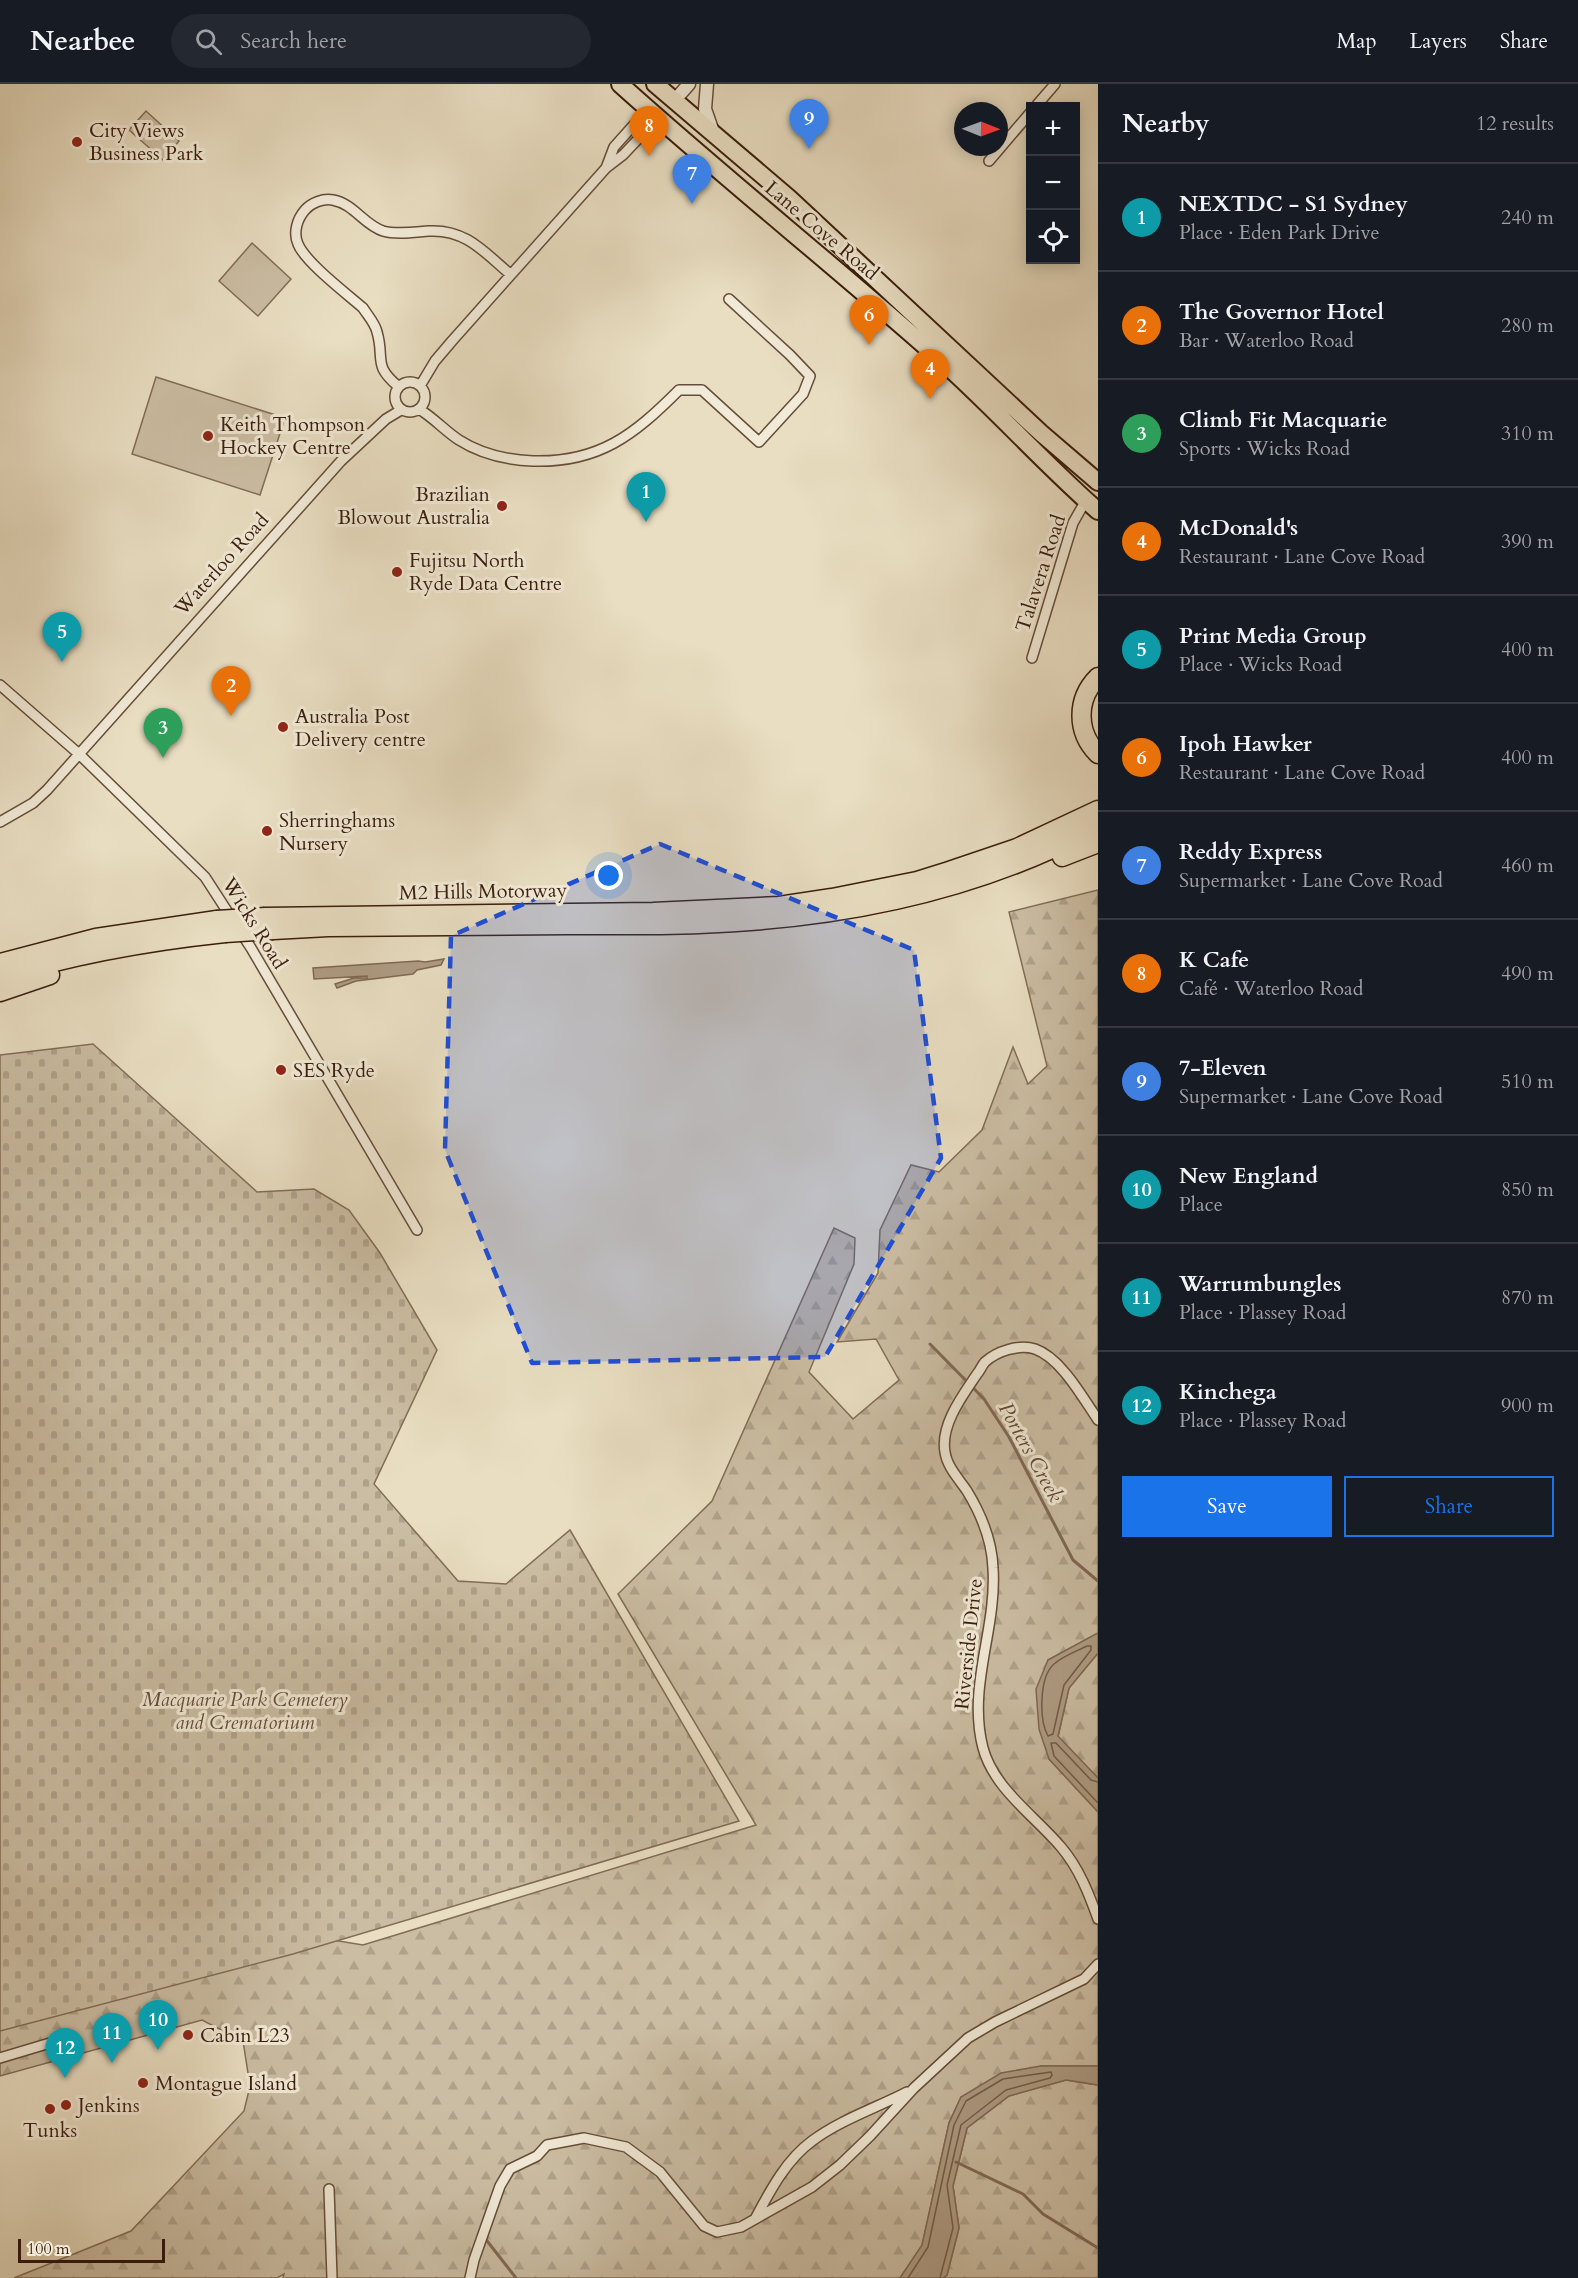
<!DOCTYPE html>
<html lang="en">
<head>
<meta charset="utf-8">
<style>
  :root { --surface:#171b24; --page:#242831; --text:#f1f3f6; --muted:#9ea1a6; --line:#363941; --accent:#1a73e8 }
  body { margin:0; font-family:Cardo,serif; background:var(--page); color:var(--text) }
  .controls { position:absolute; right:18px; top:18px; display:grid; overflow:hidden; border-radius:0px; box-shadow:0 3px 15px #0003 }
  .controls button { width:54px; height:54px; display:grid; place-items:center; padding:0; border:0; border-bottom:2px solid var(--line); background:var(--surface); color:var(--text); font:30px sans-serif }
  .compass { position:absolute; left:954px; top:18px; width:54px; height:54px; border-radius:50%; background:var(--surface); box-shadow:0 3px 15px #0003; rotate:91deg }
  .scale { position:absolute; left:18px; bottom:15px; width:147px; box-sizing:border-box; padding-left:6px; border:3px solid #3a1d0b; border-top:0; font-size:16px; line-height:21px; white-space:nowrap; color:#3a1d0b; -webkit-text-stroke:4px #f1ead7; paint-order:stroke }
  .you { position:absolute; left:609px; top:792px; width:21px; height:21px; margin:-15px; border:4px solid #fff; border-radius:50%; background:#1a73e8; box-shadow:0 0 0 9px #1a73e833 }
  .badge { display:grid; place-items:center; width:39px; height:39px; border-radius:50%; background:var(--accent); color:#fff; font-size:20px; font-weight:700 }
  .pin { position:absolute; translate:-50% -50px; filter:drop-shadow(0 2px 3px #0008) }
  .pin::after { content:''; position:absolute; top:32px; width:21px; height:18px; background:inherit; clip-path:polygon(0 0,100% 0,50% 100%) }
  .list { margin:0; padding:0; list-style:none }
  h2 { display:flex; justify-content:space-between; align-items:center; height:78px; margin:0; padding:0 24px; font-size:26px }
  h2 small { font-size:20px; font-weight:400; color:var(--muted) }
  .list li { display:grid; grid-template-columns:39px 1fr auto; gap:18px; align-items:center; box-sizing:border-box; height:108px; padding:0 24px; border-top:2px solid var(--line) }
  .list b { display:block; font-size:22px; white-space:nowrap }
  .list p { margin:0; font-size:20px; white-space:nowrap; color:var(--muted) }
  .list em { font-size:20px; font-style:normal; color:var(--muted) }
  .actions { display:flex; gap:12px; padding:18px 24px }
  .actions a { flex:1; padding:14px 0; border:2px solid var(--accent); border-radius:0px; text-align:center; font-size:21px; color:var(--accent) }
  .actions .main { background:var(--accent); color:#fff }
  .icon { flex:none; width:33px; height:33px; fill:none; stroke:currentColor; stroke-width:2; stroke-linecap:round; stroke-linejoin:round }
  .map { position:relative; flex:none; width:1098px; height:2194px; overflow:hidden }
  header { display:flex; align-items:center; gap:36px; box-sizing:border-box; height:84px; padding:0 30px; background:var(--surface); border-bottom:2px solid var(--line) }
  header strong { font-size:28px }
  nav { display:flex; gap:33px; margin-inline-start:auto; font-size:21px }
  .search { width:420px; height:54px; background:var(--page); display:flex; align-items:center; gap:15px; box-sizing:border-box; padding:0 21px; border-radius:33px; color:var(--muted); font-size:22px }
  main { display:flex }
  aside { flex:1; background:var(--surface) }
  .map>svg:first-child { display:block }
  .forest { fill:url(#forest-firs); stroke:#826d57; stroke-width:1.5 }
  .cemetery { fill:url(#cemetery-stones); stroke:#826d57; stroke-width:1.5 }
  .pitch { fill:#cbbda3; stroke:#826d57; stroke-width:1.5 }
  .water { fill:#ae9c84; stroke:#806954; stroke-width:1.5 }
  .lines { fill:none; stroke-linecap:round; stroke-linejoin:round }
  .shore { stroke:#745c48; stroke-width:1.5 }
  .stream { stroke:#806954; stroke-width:3 }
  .minor-casing { stroke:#664d39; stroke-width:12 }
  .tertiary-casing { stroke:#664d39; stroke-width:15 }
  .trunk-casing { stroke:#3a1d0b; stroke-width:20 }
  .motorway-casing { stroke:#3a1d0b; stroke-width:21 }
  .minor { stroke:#f1ead7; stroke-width:9 }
  .tertiary { stroke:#f1ead7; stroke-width:12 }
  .trunk { stroke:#e9dec2; stroke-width:16 }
  .motorway { stroke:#e9dec2; stroke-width:18 }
  .motorway-bridge-casing { stroke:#3a1d0b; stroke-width:21; stroke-linecap:butt }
  .motorway-bridge { stroke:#e9dec2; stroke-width:18 }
  .marked { fill:#1d4ed8; fill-opacity:0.2; stroke:#1d4ed8; stroke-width:4.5; stroke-dasharray:12 8; stroke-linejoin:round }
  .poi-dot { fill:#8f2418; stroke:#f1ead7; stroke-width:2 }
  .labels { text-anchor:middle; stroke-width:6; stroke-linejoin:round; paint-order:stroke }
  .poi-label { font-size:20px; fill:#3a1d0b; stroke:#f1ead7; text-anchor:start }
  .street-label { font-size:20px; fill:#3a1d0b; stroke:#f1ead7 }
  .park-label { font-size:20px; font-style:italic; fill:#664d39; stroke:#f1ead7 }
  .water-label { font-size:21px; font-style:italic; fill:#634935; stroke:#f1ead7 }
</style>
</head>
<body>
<header>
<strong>Nearbee</strong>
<div class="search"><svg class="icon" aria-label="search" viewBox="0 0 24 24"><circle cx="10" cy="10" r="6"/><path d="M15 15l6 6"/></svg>Search here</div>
<nav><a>Map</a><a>Layers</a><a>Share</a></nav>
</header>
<main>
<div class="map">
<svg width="1098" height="2194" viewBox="0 0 1098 2194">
  <defs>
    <pattern id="forest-firs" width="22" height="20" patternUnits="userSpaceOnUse" patternTransform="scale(1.5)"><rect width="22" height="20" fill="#cbbda3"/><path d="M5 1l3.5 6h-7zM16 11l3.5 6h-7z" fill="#afa28b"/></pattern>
    <pattern id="cemetery-stones" width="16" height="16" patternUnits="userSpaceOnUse" patternTransform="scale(1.5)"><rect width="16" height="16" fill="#cbbda3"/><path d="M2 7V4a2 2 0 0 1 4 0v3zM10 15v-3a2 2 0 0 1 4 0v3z" fill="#afa28b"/></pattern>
  </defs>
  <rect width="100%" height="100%" fill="#e9dec2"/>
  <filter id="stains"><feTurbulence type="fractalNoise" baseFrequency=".00333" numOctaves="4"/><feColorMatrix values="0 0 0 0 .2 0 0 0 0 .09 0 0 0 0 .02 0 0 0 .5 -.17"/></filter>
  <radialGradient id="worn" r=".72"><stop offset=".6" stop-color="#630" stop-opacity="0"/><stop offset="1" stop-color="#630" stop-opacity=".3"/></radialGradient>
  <path class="forest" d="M1098 806V1549L1048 1576 1049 1675 1098 1728V1982H1041L961 2013 949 2039 922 2162 900 2194H283L284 2190 277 2194H14L131 2147 244 2027 250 2002 243 1957 202 1936 0 1992V1942L296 1850 363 1861 756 1741 618 1510 712 1417 834 1144 855 1154 854 1180 809 1288 853 1335 899 1296 876 1255 837 1258 878 1189 880 1146 911 1081 939 1088 982 1046 1013 963 1028 1000 1047 982 1009 828Z
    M1098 1569V1694L1058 1653 1069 1604Z
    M1066 1996 1098 2001V2194H943L947 2191 959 2144 953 2102 967 2044 1009 2012Z"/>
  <path class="cemetery" d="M93 960 257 1108 314 1105 349 1126 380 1169 437 1266 374 1400 458 1497 506 1500 570 1446 739 1737 293 1870 0 1947V971Z"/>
  <path class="pitch" d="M146 27 179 57 163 76 129 46Z
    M252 159 291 195 258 232 219 197Z
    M156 293 285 334 260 411 132 370Z"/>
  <path class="water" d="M444 875 441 881 417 886 413 890 356 897 337 904 335 900 354 894H367V892L314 895 313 884 418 877 425 878Z
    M1098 1549V1569L1069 1604 1058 1652 1098 1694V1728L1049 1675 1039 1645 1036 1605 1048 1576Z
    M1041 1982H1098V2001L1066 1996 1009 2012 967 2044 953 2102 959 2144 947 2191 943 2194H900L922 2161 949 2039 961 2013 1001 1989Z"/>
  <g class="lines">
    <path class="shore" d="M1087 1562H1091V1566L1064 1601 1053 1650 1048 1652C1039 1636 1039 1593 1054 1580 1063 1572 1077 1567 1087 1562Z
      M1098 1698 1091 1696 1056 1659H1051L1054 1672 1098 1719
      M908 2194 928 2163 954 2041 966 2017 1003 1995 1051 1988 1052 1991 1050 1994 1006 2006 961 2041 947 2101 953 2144 940 2194"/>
    <path class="stream" d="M930 1260 984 1315 1009 1353 1073 1476 1098 1497
      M956 2078 1023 2110 1043 2130 1098 2164
      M484 2153 516 2194"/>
    <defs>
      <path id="minor" d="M1036 22 1055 0
        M989 77 1030 29
        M606 84 614 63 648 25
        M395 313a15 15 0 1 1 30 0a15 15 0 1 1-30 0Z
        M420 302 435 277 452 257 606 84 623 71 658 34
        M399 303C372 281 385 275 377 248 375 239 368 232 363 224 347 210 305 178 298 160 293 149 297 135 305 126 311 119 323 114 333 116 354 120 364 141 383 147 397 151 415 148 429 147 466 145 484 168 510 190
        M419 325C434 334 445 347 459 356 481 370 507 376 533 377 599 379 634 351 679 306H702L759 358 803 310 810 292 790 271 729 215
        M1032 574 1073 439 1086 416
        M0 601 79 670 205 793 251 864 417 1146
        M0 738 33 719 47 706 341 377 386 335 401 326
        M1098 1336C1083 1314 1061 1274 1035 1265 1019 1260 997 1267 985 1278 982 1281 980 1287 977 1290 963 1311 940 1341 945 1368 947 1383 959 1395 967 1407 981 1430 992 1457 993 1484 997 1546 967 1602 983 1664 994 1705 1035 1732 1061 1763 1079 1784 1089 1810 1098 1835
        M0 1974 50 1959
        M329 2105 332 2194
        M755 2135C770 2107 786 2076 812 2057 840 2036 876 2024 907 2008
        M470 2194 474 2176 500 2102 510 2085 537 2072 547 2061 584 2054 626 2063 660 2088 704 2142 717 2148 741 2143 812 2103 840 2081 870 2052 914 2004 968 1954 995 1938 1084 1895 1098 1880"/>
      <path id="tertiary" d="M707 0 705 25 713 48
        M674 17 689 0"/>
      <path id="trunk" d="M620 0C722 92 830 178 934 270 991 320 1041 377 1098 427
        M655 0 789 114 1041 349 1098 398"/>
      <path id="motorway" d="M1098 593C1076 615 1076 648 1098 670
        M1062 773 1098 759
        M265 833 653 828 779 822 832 814 917 797 949 787 1017 764 1098 726
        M273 846 328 843C408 843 488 842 568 841 629 841 690 842 750 837 871 828 991 800 1098 742
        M0 879 96 854 217 836
        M0 893C74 870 149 857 225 849
        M0 908 50 891"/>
    </defs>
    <use href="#minor" class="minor-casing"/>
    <use href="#tertiary" class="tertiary-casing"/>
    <use href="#trunk" class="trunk-casing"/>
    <use href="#motorway" class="motorway-casing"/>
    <use href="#minor" class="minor"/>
    <use href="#tertiary" class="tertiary"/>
    <use href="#trunk" class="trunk"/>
    <use href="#motorway" class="motorway"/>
    <defs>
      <path id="motorway-bridge" d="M217 836 265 833
        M225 849 273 846"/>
    </defs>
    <use href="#motorway-bridge" class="motorway-bridge-casing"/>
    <use href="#motorway-bridge" class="motorway-bridge"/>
  </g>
  <path class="marked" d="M660 760 914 866 941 1074 825 1273 532 1279 445 1066 451 852Z"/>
  <g class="poi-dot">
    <circle cx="77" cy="58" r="6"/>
    <circle cx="208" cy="352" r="6"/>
    <circle cx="502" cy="422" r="6"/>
    <circle cx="397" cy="488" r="6"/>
    <circle cx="283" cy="643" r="6"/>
    <circle cx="267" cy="747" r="6"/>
    <circle cx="281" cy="986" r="6"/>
    <circle cx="188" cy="1951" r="6"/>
    <circle cx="143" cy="1999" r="6"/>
    <circle cx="66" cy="2021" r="6"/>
    <circle cx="50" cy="2025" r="6"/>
  </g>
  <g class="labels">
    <g class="poi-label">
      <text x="89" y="53">City Views<tspan x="89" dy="23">Business Park</tspan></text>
      <text x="220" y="347">Keith Thompson<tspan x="220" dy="23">Hockey Centre</tspan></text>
      <text x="490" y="417" text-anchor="end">Brazilian<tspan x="490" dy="23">Blowout Australia</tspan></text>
      <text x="409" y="483">Fujitsu North<tspan x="409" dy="23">Ryde Data Centre</tspan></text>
      <text x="295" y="639">Australia Post<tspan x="295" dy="23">Delivery centre</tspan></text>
      <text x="279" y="743">Sherringhams<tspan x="279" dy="23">Nursery</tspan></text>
      <text x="293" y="993">SES Ryde</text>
      <text x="200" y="1958">Cabin L23</text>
      <text x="155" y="2006">Montague Island</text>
      <text x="78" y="2028">Jenkins</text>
      <text x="50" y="2053" text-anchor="middle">Tunks</text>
    </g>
    <g class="street-label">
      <text transform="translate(822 146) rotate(40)" y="7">Lane Cove Road</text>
      <text transform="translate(221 480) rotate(-48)" y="7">Waterloo Road</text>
      <text transform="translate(1040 489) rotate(-72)" y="7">Talavera Road</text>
      <text transform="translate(483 807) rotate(-1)" y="7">M2 Hills Motorway</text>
      <text transform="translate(255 839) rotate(58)" y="7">Wicks Road</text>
      <text transform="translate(968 1560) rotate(-84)" y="7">Riverside Drive</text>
    </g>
    <g class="park-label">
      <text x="245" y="1622">Macquarie Park Cemetery<tspan x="245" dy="23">and Crematorium</tspan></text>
    </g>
    <g class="water-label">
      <text transform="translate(1031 1368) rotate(61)" y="7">Porters Creek</text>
    </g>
  </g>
  <rect width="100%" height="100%" filter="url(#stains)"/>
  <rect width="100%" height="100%" fill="url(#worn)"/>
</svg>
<div class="controls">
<button>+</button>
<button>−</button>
<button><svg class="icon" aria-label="locate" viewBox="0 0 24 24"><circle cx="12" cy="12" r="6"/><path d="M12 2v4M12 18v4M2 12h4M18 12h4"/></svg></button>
</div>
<svg class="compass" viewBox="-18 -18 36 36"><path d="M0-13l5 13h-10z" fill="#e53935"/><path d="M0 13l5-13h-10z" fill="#9ea1a6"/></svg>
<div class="scale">100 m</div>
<div class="you"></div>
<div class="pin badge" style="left:646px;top:438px;background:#0f9aa8">1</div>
<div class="pin badge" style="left:231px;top:632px;background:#e8710a">2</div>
<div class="pin badge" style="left:163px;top:674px;background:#2e9e5b">3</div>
<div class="pin badge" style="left:930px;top:315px;background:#e8710a">4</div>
<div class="pin badge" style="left:62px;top:578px;background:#0f9aa8">5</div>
<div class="pin badge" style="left:869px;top:261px;background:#e8710a">6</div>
<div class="pin badge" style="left:692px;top:120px;background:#3f7fe0">7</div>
<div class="pin badge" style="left:649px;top:72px;background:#e8710a">8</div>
<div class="pin badge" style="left:809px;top:65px;background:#3f7fe0">9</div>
<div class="pin badge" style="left:158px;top:1966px;background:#0f9aa8">10</div>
<div class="pin badge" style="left:112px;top:1979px;background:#0f9aa8">11</div>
<div class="pin badge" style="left:65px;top:1994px;background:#0f9aa8">12</div>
</div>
<aside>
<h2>Nearby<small>12 results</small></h2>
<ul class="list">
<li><span class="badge" style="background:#0f9aa8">1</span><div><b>NEXTDC - S1 Sydney</b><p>Place · Eden Park Drive</p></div><em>240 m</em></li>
<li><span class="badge" style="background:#e8710a">2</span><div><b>The Governor Hotel</b><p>Bar · Waterloo Road</p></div><em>280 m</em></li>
<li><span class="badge" style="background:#2e9e5b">3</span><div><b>Climb Fit Macquarie</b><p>Sports · Wicks Road</p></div><em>310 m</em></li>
<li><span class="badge" style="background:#e8710a">4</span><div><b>McDonald's</b><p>Restaurant · Lane Cove Road</p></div><em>390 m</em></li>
<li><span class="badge" style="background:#0f9aa8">5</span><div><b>Print Media Group</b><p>Place · Wicks Road</p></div><em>400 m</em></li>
<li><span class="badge" style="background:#e8710a">6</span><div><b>Ipoh Hawker</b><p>Restaurant · Lane Cove Road</p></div><em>400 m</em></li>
<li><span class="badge" style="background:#3f7fe0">7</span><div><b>Reddy Express</b><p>Supermarket · Lane Cove Road</p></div><em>460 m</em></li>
<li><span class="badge" style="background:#e8710a">8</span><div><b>K Cafe</b><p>Café · Waterloo Road</p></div><em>490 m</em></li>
<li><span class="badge" style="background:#3f7fe0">9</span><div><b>7-Eleven</b><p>Supermarket · Lane Cove Road</p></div><em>510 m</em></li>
<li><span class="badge" style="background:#0f9aa8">10</span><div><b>New England</b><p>Place</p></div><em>850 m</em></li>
<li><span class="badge" style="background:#0f9aa8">11</span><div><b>Warrumbungles</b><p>Place · Plassey Road</p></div><em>870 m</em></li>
<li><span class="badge" style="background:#0f9aa8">12</span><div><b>Kinchega</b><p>Place · Plassey Road</p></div><em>900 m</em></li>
</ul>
<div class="actions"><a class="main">Save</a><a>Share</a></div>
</aside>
</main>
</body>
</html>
